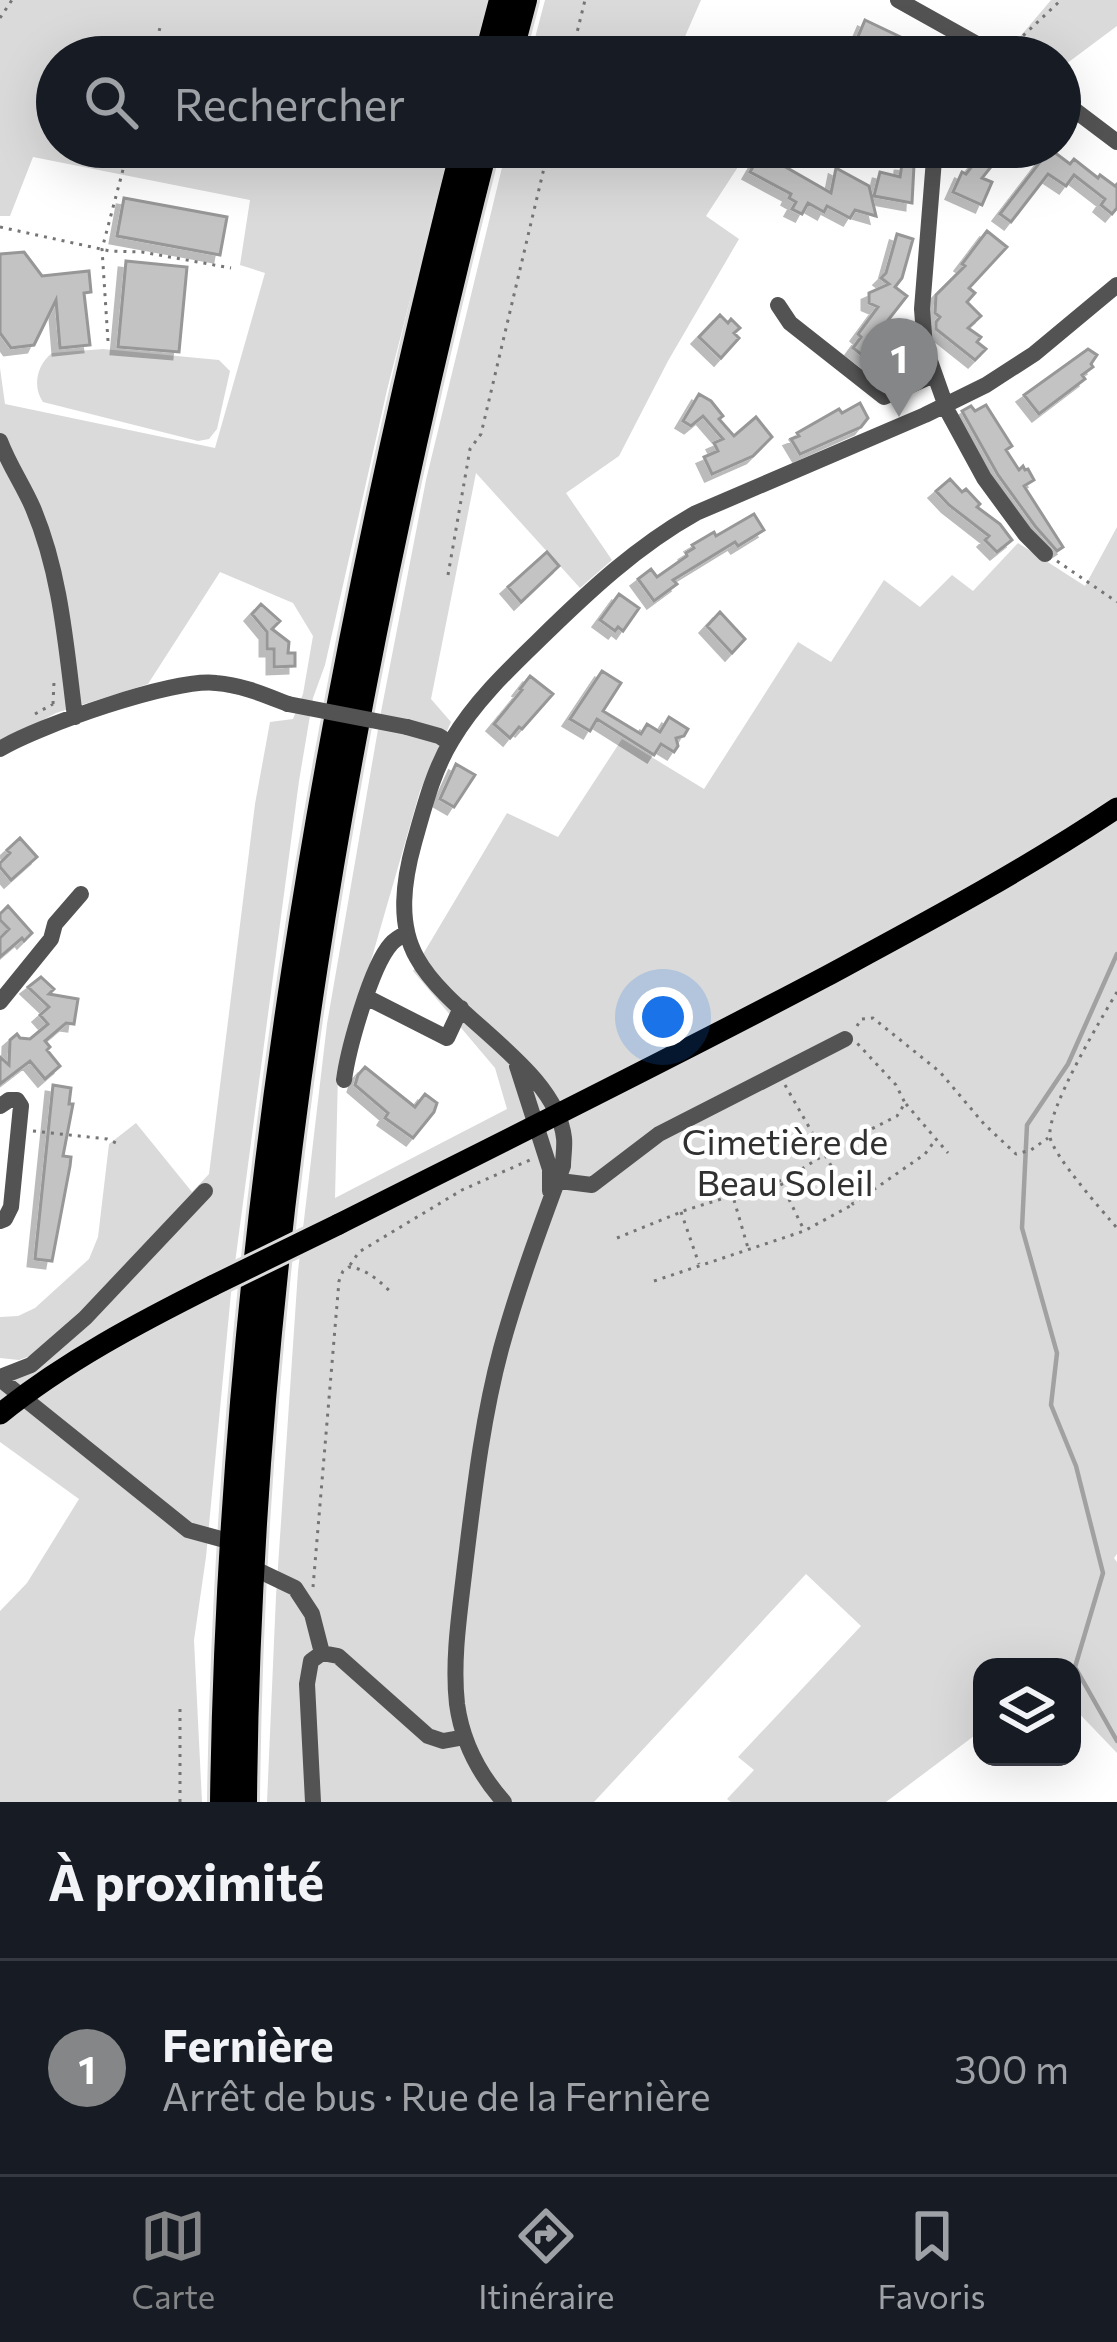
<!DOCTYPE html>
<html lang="fr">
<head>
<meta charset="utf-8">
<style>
  :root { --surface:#171b24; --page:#242831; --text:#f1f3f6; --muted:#9ea1a6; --line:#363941; --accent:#858687 }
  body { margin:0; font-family:Commissioner,sans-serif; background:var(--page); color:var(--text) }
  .controls { position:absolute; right:36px; bottom:36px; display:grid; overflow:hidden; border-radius:24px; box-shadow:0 12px 48px #0002 }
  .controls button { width:108px; height:108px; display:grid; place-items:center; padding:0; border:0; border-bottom:3px solid var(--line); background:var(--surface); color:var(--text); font:60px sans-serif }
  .you { position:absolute; left:663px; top:1017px; width:42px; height:42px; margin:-30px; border:9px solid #fff; border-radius:50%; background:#1a73e8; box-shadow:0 0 0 18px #1a73e833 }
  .badge { display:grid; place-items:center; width:78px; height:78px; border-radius:50%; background:var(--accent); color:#fff; font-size:39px; font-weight:700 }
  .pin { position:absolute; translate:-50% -99px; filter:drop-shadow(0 3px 6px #0008) }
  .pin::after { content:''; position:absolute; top:63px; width:42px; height:36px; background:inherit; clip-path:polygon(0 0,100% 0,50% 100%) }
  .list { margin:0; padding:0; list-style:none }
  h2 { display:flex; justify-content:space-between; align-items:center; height:156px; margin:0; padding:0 48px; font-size:51px }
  h2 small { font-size:39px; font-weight:400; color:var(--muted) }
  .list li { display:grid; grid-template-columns:78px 1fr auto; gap:36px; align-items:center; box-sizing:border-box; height:216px; padding:0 48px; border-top:3px solid var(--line) }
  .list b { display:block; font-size:45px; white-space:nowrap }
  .list p { margin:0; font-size:39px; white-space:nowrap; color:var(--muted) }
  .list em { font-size:39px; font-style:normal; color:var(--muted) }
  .icon { flex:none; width:66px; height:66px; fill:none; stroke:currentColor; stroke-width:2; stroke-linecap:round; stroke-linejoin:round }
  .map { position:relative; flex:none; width:1117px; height:1802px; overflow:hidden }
  .search { position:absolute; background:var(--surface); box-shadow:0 12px 48px #0002; left:36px; right:36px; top:36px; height:132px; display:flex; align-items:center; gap:30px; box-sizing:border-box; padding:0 42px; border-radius:66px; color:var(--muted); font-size:45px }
  .sheet { height:372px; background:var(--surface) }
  nav { display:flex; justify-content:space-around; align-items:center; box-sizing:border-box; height:168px; border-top:3px solid var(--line); background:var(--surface); font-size:33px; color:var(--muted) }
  nav a { display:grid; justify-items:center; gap:6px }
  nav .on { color:var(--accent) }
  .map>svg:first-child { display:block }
  .green { fill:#dadada }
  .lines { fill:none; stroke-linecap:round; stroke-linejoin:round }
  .stream { stroke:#a1a1a1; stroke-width:4.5 }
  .building { fill:#c3c3c3; stroke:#979797; stroke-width:3; filter:url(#shadow) }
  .major-casing { stroke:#dbdbdb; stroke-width:27 }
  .highway-casing { stroke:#dbdbdb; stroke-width:30 }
  .path { stroke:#757575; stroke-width:3; stroke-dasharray:3 6; stroke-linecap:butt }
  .minor { stroke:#535353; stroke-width:16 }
  .major { stroke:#000; stroke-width:21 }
  .highway { stroke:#000; stroke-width:24 }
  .major-bridge-casing { stroke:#dbdbdb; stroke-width:27; stroke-linecap:butt }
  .minor-bridge { stroke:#535353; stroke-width:16 }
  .major-bridge { stroke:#000; stroke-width:21 }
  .labels { text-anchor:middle; stroke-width:9; stroke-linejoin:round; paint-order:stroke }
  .park-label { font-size:36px; fill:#313131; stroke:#fff }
</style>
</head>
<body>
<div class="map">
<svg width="1117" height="1802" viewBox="0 0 1117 1802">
  <defs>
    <filter id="shadow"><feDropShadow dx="-7" dy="7" stdDeviation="0" flood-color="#0004"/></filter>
  </defs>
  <rect width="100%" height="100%" fill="#fff"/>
  <path class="green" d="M0 0H487L472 57H57V147H449L387 390 325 665 313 698 299 781 231 1293 206 1557 194 1640 202 1802H0V1611L27 1583 79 1499 0 1442V1385L30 1356 19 1360 0 1358V1317L18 1316 35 1308 89 1259 98 1237 109 1144 136 1123 192 1192 209 1174 255 804 270 722 293 719 303 694 313 636 293 603 220 572 148 684 56 713 0 743V368L5 404 215 448 265 273 240 265 250 200 33 157 10 216H0Z
    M545 0H701L676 57H530Z
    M1051 0H1117V26L1062 67 1060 57H1046L1018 39Z
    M507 147H751L706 216 739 239 668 361 619 456 566 493 612 560 580 588 476 473 431 699 451 722 420 791 338 1075 335 1198 507 1109 495 1068 413 971 507 813 558 837 622 739 704 789 798 642 831 662 884 580 920 607 952 575 973 591 1018 543 1085 586 1117 527V1554L1114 1558 1117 1562V1753L1072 1706V1667H982V1730L886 1802H731L727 1799 754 1770 738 1757 861 1626 806 1574 594 1802H267L276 1596 298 1271 327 1024 381 712 426 480Z
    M103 349 219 360 230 371 217 429 209 439 198 441 43 402C32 386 37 365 52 353Z"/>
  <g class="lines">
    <path class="stream" d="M1117 954 1068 1064 1027 1125 1022 1228 1057 1353 1051 1405 1076 1466 1103 1573 1075 1667 1117 1741"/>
  </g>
  <path class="building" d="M865 20 928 50 932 42 946 49 943 57H902L857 39Z
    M987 147H1007L982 178 992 182 982 205 953 192 962 172 966 174Z
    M1050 149 1070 164 1074 159 1098 178 1100 175 1115 186 1117 184V208L1112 214 1101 205 1105 199 1074 175 1066 186 1048 174 1011 222 1000 214Z
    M761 153 831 193 836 168 869 186 876 216 855 210 850 218 827 206 824 212 808 203 802 214 792 209 796 202 789 198 791 194 750 172Z
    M902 164 914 165 912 203 874 196 880 172 900 177Z
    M124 198 227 217 220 255 117 236Z
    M987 231 1007 247 969 288 975 293 967 302 981 316 968 328 981 337 977 342 986 349 975 360 936 329V322L940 317 935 313 936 295 965 266 962 264Z
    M897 234 913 239 902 278 895 287 907 296 885 324 890 328 870 361 853 348 861 337 858 334 878 307 869 303V293L889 284 881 278 886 273Z
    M24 252 42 276 89 271 91 292 84 293 90 345 60 348 56 300 34 345 11 348 0 333V254Z
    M126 261 187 267 179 352 118 347Z
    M720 315 728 323 731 319 740 328 734 333 739 338 721 358 699 337Z
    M1088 349 1097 355 1091 364 1093 367 1082 375 1085 379 1039 414 1024 395Z
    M699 394 711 401 723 416 719 419 734 436 756 417 772 437 753 456 712 474 704 457 718 451 714 443 723 439 703 416 691 426 683 421Z
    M860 403 868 418 861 427 800 454 791 439 799 436 797 433 839 409 842 413Z
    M986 405 1012 446 1006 450 1019 470 1023 466 1025 470 1028 469 1034 480 1024 486 1063 547 1057 551 1035 526 998 475 962 411 971 406 975 411Z
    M950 479 962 492 966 489 980 504 977 507 1000 524 1012 540 997 552 985 540 989 536 949 505 936 491Z
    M754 514 764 530 738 546 735 542 673 580 677 584 654 601 638 579 651 569 657 577 687 556 686 553 694 548 692 545 714 532 716 536Z
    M547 552 559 566 521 602 508 587Z
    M619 594 639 608 623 631 618 627 615 631 600 620Z
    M261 604 280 621 272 629 289 642 288 653H295V666L274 667V649H267V632L252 614Z
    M720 612 745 639 732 653 707 626Z
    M602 671 621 683 603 711 641 734 647 724 660 732 669 717 688 729 684 736 676 738 678 746 674 752 661 744 654 755 597 719 590 731 570 719Z
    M530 676 553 694 522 729 519 727 510 738 494 724 522 690 520 689Z
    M456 764 475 775 454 807 440 799Z
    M20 838 37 857 11 880 0 867V863L10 853 7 850Z
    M8 906 32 933 24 941 22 938 0 957V938L9 929 0 920V914Z
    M41 977 54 989 49 994 78 999 74 1024 66 1023 45 1041 50 1047 47 1050 60 1066 45 1079 30 1061 0 1084V1057L9 1065 10 1040 17 1034 20 1038 30 1039 48 1024 40 1015 49 1007 28 987Z
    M365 1067 415 1107 425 1094 437 1103 434 1112 413 1138 385 1118 388 1113 355 1085 358 1075Z
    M53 1085 71 1088 69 1104H73L63 1156 71 1157 70 1166 52 1261 35 1259Z"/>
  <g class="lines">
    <defs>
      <path id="major" d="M337 1225C500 1143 664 1062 825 977 925 923 1023 871 1117 808
        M0 1414C64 1362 140 1322 214 1285"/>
      <path id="highway" d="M486 57 501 0
        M510 57 525 0
        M222 1802C230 1242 325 689 463 147
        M245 1802C250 1242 348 688 486 147"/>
    </defs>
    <use href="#major" class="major-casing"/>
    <use href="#highway" class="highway-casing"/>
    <path class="path" d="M0 18 12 0
      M1010 48 1061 0
      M152 57 161 24
      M571 57 585 0
      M0 227 110 251 142 252 231 268
      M108 341 102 249 129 147
      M1057 561 1117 602
      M448 575 470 449 481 434 549 147
      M53 704 54 682
      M35 714 53 704 58 707
      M1117 992C1102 1017 1046 1111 1050 1137 1053 1155 1103 1212 1117 1228
      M857 1026 861 1019 873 1018 940 1072 984 1124 1016 1154 1031 1150 1048 1138
      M785 1085 853 1204 925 1154 936 1139
      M906 1104 948 1153
      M33 1131 107 1139 121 1145
      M781 1183 803 1228
      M734 1200 748 1248
      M681 1212 699 1264
      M617 1238 686 1210 786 1179 838 1146 897 1116 905 1103 896 1085 857 1043
      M350 1265 359 1252 462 1190 532 1159
      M654 1281 804 1231 852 1205
      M313 1587 339 1281 343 1271 349 1267C368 1269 380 1282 393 1294
      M180 1802V1706"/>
    <path class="minor" d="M898 0 1000 57
      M1060 99 1117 142
      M797 147 860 153 889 147
      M935 147 922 309 925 347 948 412 984 478 1025 534 1045 554
      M778 305 790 323 884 397 934 375
      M0 441C9 465 23 485 33 508 61 574 66 647 75 717
      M407 727 439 736 450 743
      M0 749C38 726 174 678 216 683 242 685 265 695 288 704
      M366 997 447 1038 461 1008
      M0 1002 51 939 55 924 81 894
      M517 1066 550 1169V1191
      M344 1080C348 1050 371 966 391 944 395 939 401 936 407 933
      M0 1106 9 1100H17L21 1106 11 1207 5 1219 0 1221
      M552 1180 592 1185 659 1134 845 1039
      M0 1377 31 1365 85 1318 205 1191
      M0 1379 188 1530 232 1542
      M253 1568 295 1588 312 1614 322 1653
      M313 1802 307 1684 311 1661 322 1653 338 1656 428 1736 443 1741 465 1737
      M504 1802C479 1774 462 1741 457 1704 452 1659 460 1611 465 1566 474 1493 482 1420 501 1349 518 1287 541 1225 563 1166 563 1157 565 1147 564 1138 556 1068 450 1018 417 958 397 923 404 879 414 843 424 808 433 771 452 740 475 701 509 669 541 638 589 591 637 546 696 513L925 415 986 385 1034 354 1117 285"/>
    <use href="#major" class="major"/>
    <use href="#highway" class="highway"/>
    <defs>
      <path id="major-bridge" d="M214 1285 337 1225"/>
    </defs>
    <use href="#major-bridge" class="major-bridge-casing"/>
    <path class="minor-bridge" d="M288 704 407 727"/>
    <use href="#major-bridge" class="major-bridge"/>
  </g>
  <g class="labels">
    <g class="park-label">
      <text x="785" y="1155">Cimetière de<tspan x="785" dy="41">Beau Soleil</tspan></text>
    </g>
  </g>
</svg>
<div class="controls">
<button><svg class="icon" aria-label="layers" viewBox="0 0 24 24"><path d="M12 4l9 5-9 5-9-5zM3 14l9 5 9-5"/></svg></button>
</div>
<div class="you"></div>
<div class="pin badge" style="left:899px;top:417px">1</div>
<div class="search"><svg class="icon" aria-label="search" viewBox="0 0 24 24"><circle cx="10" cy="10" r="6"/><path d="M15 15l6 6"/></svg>Rechercher</div>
</div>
<section class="sheet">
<h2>À proximité<small></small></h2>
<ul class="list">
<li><span class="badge">1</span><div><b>Fernière</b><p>Arrêt de bus · Rue de la Fernière</p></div><em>300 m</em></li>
</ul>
</section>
<nav>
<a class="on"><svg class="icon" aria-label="map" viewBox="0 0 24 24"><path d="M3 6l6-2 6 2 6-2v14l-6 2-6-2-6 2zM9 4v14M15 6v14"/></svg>Carte</a>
<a><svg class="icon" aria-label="directions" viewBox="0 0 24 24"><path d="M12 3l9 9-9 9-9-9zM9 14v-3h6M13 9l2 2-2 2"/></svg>Itinéraire</a>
<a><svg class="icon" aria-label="saved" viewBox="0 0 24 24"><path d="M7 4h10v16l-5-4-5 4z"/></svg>Favoris</a>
</nav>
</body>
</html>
